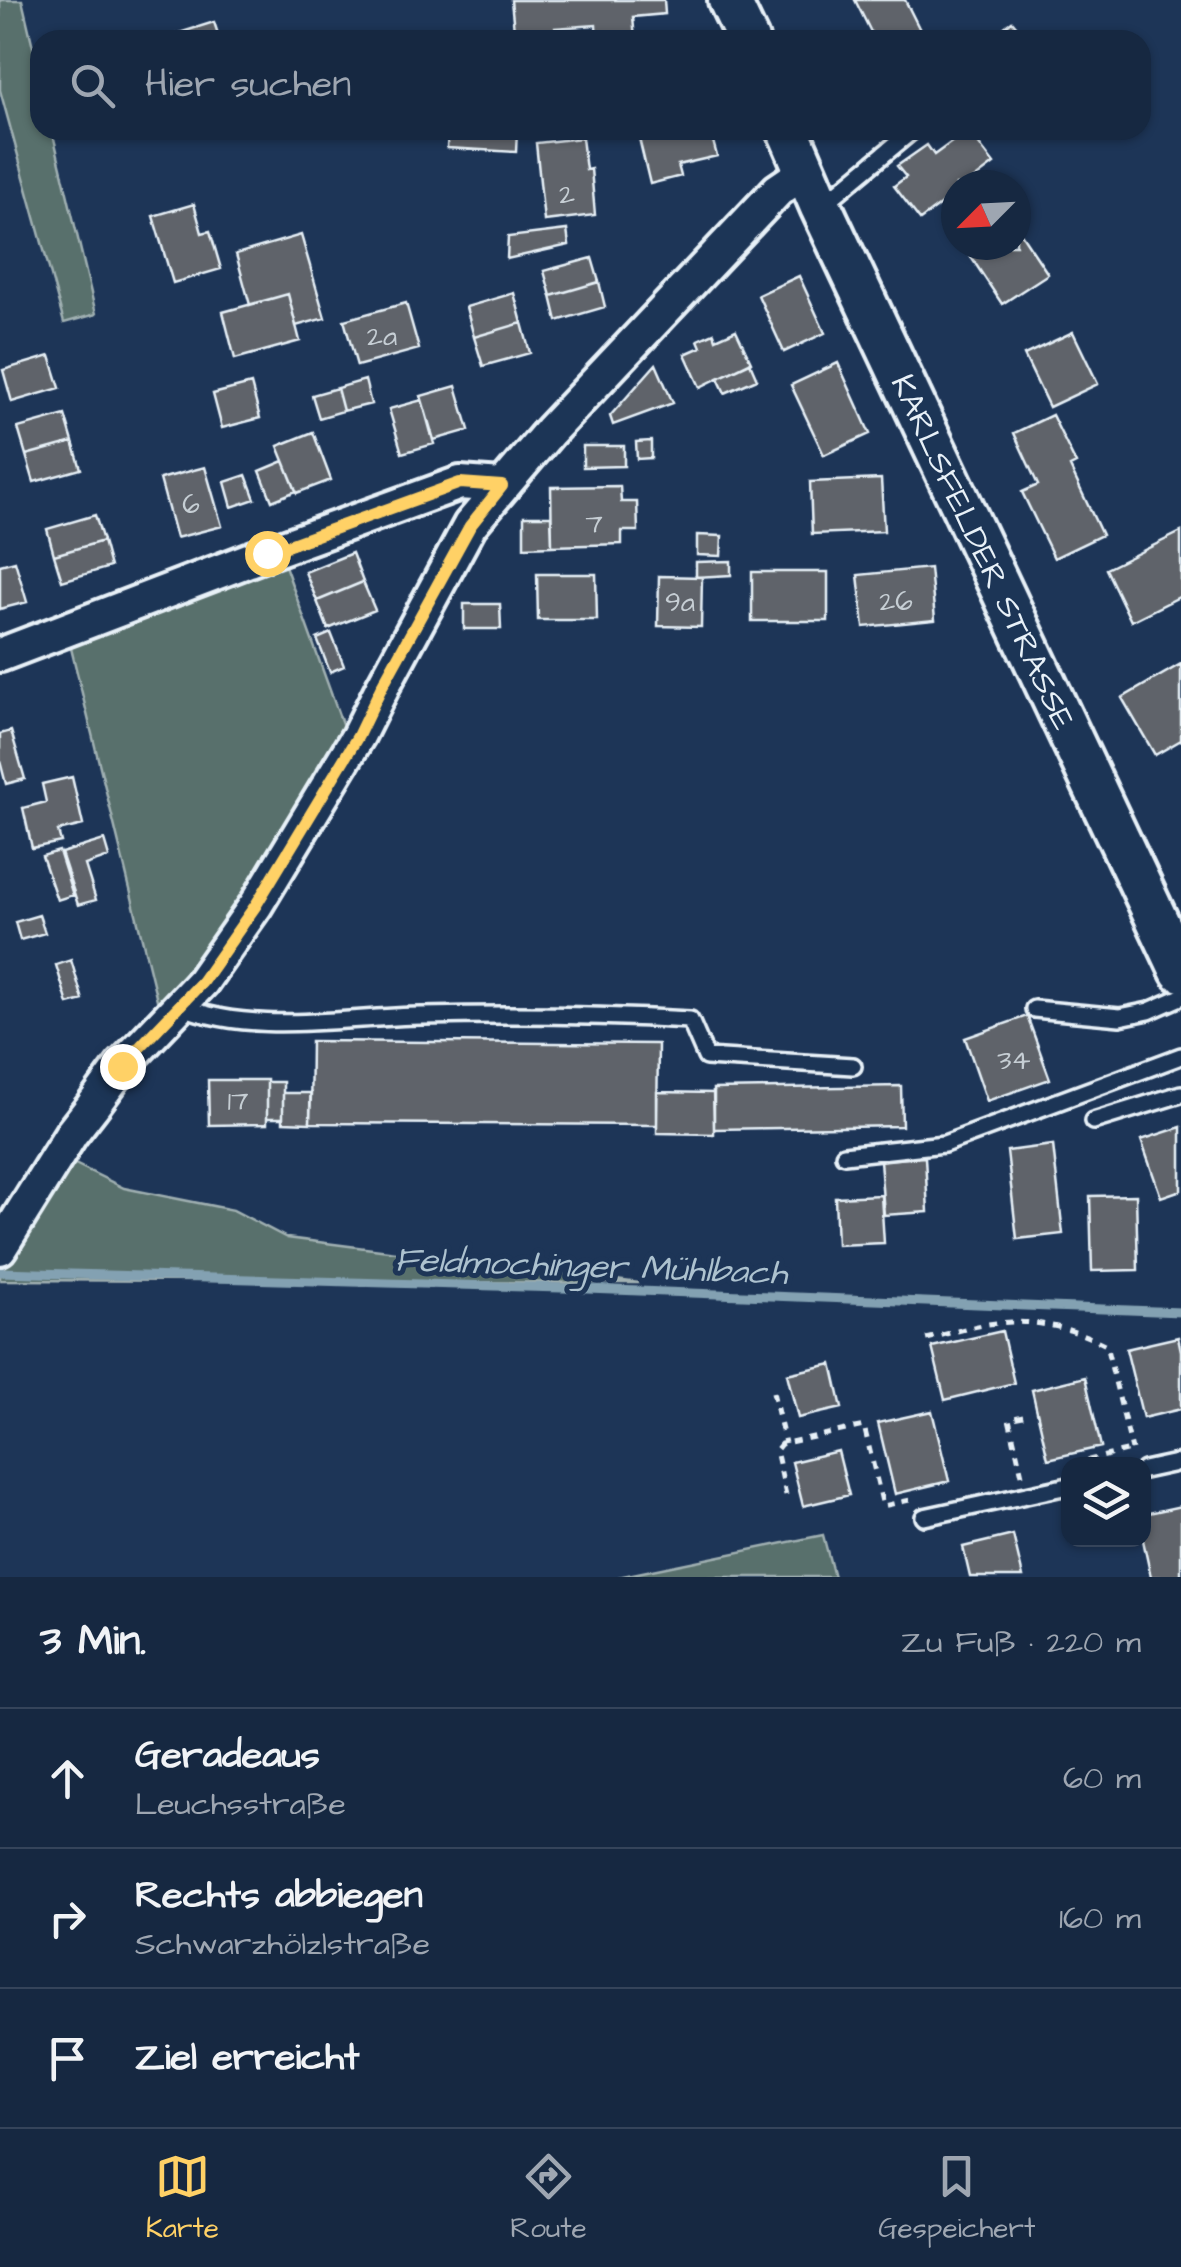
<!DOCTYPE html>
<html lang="de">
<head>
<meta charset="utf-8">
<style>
  :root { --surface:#162841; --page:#1f3048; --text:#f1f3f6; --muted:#9ea6b1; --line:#35445a; --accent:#ffd166 }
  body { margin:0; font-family:"Architects Daughter",sans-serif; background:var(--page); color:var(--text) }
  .controls { position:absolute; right:30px; bottom:30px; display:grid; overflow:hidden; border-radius:20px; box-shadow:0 2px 8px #0004 }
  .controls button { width:90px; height:90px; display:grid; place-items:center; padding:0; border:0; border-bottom:2px solid var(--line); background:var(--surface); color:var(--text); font:50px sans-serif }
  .compass { position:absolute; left:941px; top:170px; width:90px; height:90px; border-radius:50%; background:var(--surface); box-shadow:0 2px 8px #0004; rotate:246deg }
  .stop { position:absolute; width:30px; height:30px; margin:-22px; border:8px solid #ffd166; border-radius:50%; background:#fff }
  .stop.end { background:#ffd166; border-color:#fff; box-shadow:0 2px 10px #0008 }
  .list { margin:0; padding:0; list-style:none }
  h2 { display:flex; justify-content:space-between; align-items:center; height:130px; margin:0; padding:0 40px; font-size:42px }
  h2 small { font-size:32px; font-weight:400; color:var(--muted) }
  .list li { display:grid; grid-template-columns:65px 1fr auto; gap:30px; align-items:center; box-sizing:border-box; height:140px; padding:0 40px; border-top:2px solid var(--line) }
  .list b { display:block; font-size:38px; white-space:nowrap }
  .list p { margin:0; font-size:32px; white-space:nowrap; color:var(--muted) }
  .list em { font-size:32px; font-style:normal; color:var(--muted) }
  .icon { flex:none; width:55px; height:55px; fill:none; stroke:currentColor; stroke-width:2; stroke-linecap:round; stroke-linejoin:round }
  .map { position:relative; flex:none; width:1181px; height:1577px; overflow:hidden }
  .search { position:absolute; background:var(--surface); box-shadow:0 2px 8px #0004; left:30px; right:30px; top:30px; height:110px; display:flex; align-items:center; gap:25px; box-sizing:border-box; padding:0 35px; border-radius:30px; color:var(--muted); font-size:38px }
  .sheet { height:550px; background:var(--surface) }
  nav { display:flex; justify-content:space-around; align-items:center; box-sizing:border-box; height:140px; border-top:2px solid var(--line); background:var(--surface); font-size:28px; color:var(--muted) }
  nav a { display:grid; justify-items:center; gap:5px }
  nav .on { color:var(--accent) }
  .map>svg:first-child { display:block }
  .green { fill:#59706c; stroke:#a0b0b2; stroke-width:2.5 }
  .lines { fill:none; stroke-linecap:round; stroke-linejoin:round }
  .stream { stroke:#83a1b2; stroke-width:9 }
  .building { fill:#5e646a; stroke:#e8f1f8; stroke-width:2.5 }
  .service-casing { stroke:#e8f1f8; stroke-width:22 }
  .minor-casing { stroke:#e8f1f8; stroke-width:40 }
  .tertiary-casing { stroke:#e8f1f8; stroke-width:48 }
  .path { stroke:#e8f1f8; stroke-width:5; stroke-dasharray:8 8; stroke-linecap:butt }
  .service { stroke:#1d3557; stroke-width:15 }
  .minor { stroke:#1d3557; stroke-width:32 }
  .tertiary { stroke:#1d3557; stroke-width:40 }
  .route { stroke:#ffd166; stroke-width:12 }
  .labels { text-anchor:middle; stroke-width:10; stroke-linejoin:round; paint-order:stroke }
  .number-label { font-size:28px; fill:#c6ced4 }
  .street-label { font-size:32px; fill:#e8f1f8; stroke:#1d3557 }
  .water-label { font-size:35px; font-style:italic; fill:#adc2cf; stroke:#1d3557 }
</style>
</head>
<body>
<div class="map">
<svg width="1181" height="1577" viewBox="0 0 1181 1577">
  <rect width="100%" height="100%" fill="#1d3557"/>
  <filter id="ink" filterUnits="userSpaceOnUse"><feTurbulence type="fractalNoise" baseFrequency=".01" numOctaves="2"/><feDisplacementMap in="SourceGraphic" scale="20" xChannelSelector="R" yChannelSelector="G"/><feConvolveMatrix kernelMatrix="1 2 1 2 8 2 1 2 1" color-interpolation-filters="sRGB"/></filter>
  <g filter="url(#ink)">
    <path class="green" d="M0 0H22L40 77V130H52L96 314 64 323 0 90Z
      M283 560 344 729C287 824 233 922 158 1004L70 644Z
      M65 1159 124 1188 233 1210 287 1238 639 1283 0 1280V1263Z
      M823 1535 834 1577H618Z"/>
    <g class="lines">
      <path class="stream" d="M0 1272 562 1288 1181 1312"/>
    </g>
    <path class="building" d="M511 0H664L665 14 633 17 635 40H597L596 25 555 28 556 40H515Z
      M855 0H905L925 40H875Z
      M1012 21 1028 40H988Z
      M214 22 220 40H157Z
      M448 130H517L516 152 447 148Z
      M637 130H710L717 156 678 165 681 176 650 184Z
      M968 130 994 164 966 185H956V193L920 220 894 186 906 177 897 166 927 145 934 155Z
      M582 138 586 170 591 169 595 215 544 221 536 143Z
      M194 204 202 233 210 231 221 269 173 283 153 216Z
      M1016 226 1048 274 1002 304 963 245H1016Z
      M567 230 569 245 507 259 508 237Z
      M301 235 325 318 296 326 288 294 250 305 236 254Z
      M592 258 599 282 551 296 544 271Z
      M799 276 825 333 784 352 758 295Z
      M599 282 605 307 557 321 551 296Z
      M514 293 522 323 474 337 466 307Z
      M288 294 300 341 235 359 223 312Z
      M406 303 419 349 357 366 344 320Z
      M522 323 530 353 483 366 474 337Z
      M736 330 751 362 700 387 685 354 701 347 698 340 714 333 716 339Z
      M1073 332 1098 384 1049 407 1024 355Z
      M50 356 60 388 12 402 3 370Z
      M750 363 757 379 725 393 718 378Z
      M838 363 870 434 824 455 791 385Z
      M656 364 673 403 613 425 610 416Z
      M365 380 371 404 343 411 337 388Z
      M251 384 260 418 222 428 213 394Z
      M456 386 469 430 434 440 421 396Z
      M337 388 343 411 319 418 312 395Z
      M422 400 434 444 402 453 389 409Z
      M65 415 73 442 26 455 18 428Z
      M1052 415 1076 464 1070 467 1102 535 1054 558 1022 492 1038 485 1014 433Z
      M313 432 331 480 297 493 278 446Z
      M651 441V458L637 459 636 442Z
      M73 442 81 469 34 482 26 455Z
      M583 446H624V466L583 467Z
      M284 461 296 491 272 501 260 471Z
      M205 467 222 526 176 538 160 479Z
      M246 475 255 499 232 507 225 482Z
      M881 479 884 531 812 534 810 482Z
      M620 486 621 502H637L638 531H622V544L552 546 551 487Z
      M95 515 103 541 54 555 47 529Z
      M524 516H551L552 546 524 547Z
      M1181 532V596L1131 621 1106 569Z
      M697 535 722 536 721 556 697 555Z
      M103 541 110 567 62 581 54 555Z
      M352 553 363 582 317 601 305 572Z
      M15 561 27 602 0 609V565Z
      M731 561V575L696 577V562Z
      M930 568 935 620 864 627 858 575Z
      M752 572H828V621H752Z
      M537 574H596L597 620H538Z
      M659 576 702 577 701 627 658 626Z
      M363 582 375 610 328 629 317 601Z
      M464 604H500L501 629H464Z
      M331 633 344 666 330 672 317 639Z
      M1181 664V740L1155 755 1122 698Z
      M11 731 25 779 6 784 0 761V734Z
      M72 777 83 825 58 831 61 842 32 848 23 808 46 802 42 784Z
      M104 840 109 857 85 865 96 900 78 905 61 853Z
      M59 851 73 895 57 900 42 856Z
      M39 915 45 933 20 940 15 922Z
      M71 960 83 1000 68 1004 56 965Z
      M1027 1016 1050 1079 987 1101 965 1038Z
      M311 1041 658 1044 657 1125 310 1123Z
      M208 1080H267V1124L209 1125Z
      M267 1082H283V1118H267Z
      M901 1086 902 1126 714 1129 713 1089Z
      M657 1092 714 1093V1134L657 1133Z
      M283 1093H311L310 1123 283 1122Z
      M1181 1127V1190L1161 1197 1141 1140Z
      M1053 1145 1063 1234 1017 1239 1007 1151Z
      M925 1157 928 1212 884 1215 880 1160Z
      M881 1195 884 1243 837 1245 835 1197Z
      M1136 1195 1138 1270 1092 1271 1090 1196Z
      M1002 1331 1014 1383 945 1400 932 1347Z
      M1178 1337 1181 1351V1409L1143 1418 1126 1349Z
      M832 1364 842 1408 798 1418 787 1374Z
      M1085 1377 1101 1447 1048 1459 1032 1390Z
      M932 1411 949 1481 895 1494 878 1423Z
      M838 1451 849 1495 803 1506 792 1462Z
      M1181 1506V1577H1151L1143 1540 1144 1514Z
      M1013 1535 1023 1577H970L963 1547Z"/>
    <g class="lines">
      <defs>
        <path id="service" d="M824 204 913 130
          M180 1006C256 1036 342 1017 422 1016 511 1014 601 1015 690 1020L706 1057 853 1066
          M1034 1009 1120 1017 1149 1011 1181 997
          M1093 1121 1181 1094
          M844 1155 944 1144 1181 1056
          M1144 1470 1181 1462
          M924 1517 1068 1486"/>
        <path id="minor" d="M0 655 267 553 460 483 502 486
          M0 1248 71 1134 92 1107 122 1066 202 982 256 905 358 736 383 686 470 525 550 431 778 190 806 171"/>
        <g id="tertiary">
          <path d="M729 0 748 40"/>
          <path id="s1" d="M788 130 821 207 1181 971"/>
        </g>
      </defs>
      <use href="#service" class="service-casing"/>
      <use href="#minor" class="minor-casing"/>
      <use href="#tertiary" class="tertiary-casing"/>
      <path class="path" d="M926 1339C949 1334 974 1325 997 1323 1034 1319 1073 1328 1106 1345L1132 1450
        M773 1392 785 1443
        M1072 1464 1134 1449
        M1022 1475 1009 1419 1028 1415
        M786 1495 776 1450 781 1444 864 1426 883 1506 910 1500"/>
      <use href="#service" class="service"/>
      <use href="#minor" class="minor"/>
      <use href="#tertiary" class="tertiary"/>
    </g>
  </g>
  <g class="lines" filter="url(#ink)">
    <path class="route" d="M122 1066 202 982 256 905 358 736 382 686 470 526 502 486 460 483 267 553"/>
  </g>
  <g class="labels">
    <g class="number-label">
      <text x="567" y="203">2</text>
      <text x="382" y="345">2a</text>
      <text x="191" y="513">6</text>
      <text x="594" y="533">7</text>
      <text x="896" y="610">26</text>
      <text x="680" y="611">9a</text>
      <text x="1014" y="1069">34</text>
      <text x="238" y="1110">17</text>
    </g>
    <g class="street-label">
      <text dy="11" stroke="none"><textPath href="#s1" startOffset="465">KARLSFELDER STRASSE</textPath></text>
    </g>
    <g class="water-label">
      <text transform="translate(591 1265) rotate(2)" y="12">Feldmochinger Mühlbach</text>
    </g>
  </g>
</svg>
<div class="controls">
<button><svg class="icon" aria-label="layers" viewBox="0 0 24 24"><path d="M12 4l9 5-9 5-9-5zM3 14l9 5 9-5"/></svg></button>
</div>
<svg class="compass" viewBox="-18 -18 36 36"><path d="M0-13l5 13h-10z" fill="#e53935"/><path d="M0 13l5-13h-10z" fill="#9ea6b1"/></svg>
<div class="stop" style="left:267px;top:553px"></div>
<div class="stop end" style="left:122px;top:1066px"></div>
<div class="search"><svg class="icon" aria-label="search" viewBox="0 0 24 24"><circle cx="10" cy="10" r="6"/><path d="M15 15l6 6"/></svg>Hier suchen</div>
</div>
<section class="sheet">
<h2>3 Min.<small>Zu Fuß · 220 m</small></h2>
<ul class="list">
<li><svg class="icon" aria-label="ahead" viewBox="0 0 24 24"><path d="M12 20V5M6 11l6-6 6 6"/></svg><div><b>Geradeaus</b><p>Leuchsstraße</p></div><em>60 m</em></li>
<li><svg class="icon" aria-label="right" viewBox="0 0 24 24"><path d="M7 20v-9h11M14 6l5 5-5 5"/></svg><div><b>Rechts abbiegen</b><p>Schwarzhölzlstraße</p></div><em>160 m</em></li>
<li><svg class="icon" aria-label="arrive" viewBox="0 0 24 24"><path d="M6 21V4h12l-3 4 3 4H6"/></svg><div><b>Ziel erreicht</b></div></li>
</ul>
</section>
<nav>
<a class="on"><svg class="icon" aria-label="map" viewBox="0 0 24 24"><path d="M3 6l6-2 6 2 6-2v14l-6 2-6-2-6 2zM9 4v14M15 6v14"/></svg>Karte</a>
<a><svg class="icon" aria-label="directions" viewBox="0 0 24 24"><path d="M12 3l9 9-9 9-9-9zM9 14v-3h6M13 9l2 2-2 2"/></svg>Route</a>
<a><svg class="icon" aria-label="saved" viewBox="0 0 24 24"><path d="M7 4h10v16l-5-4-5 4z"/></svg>Gespeichert</a>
</nav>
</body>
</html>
